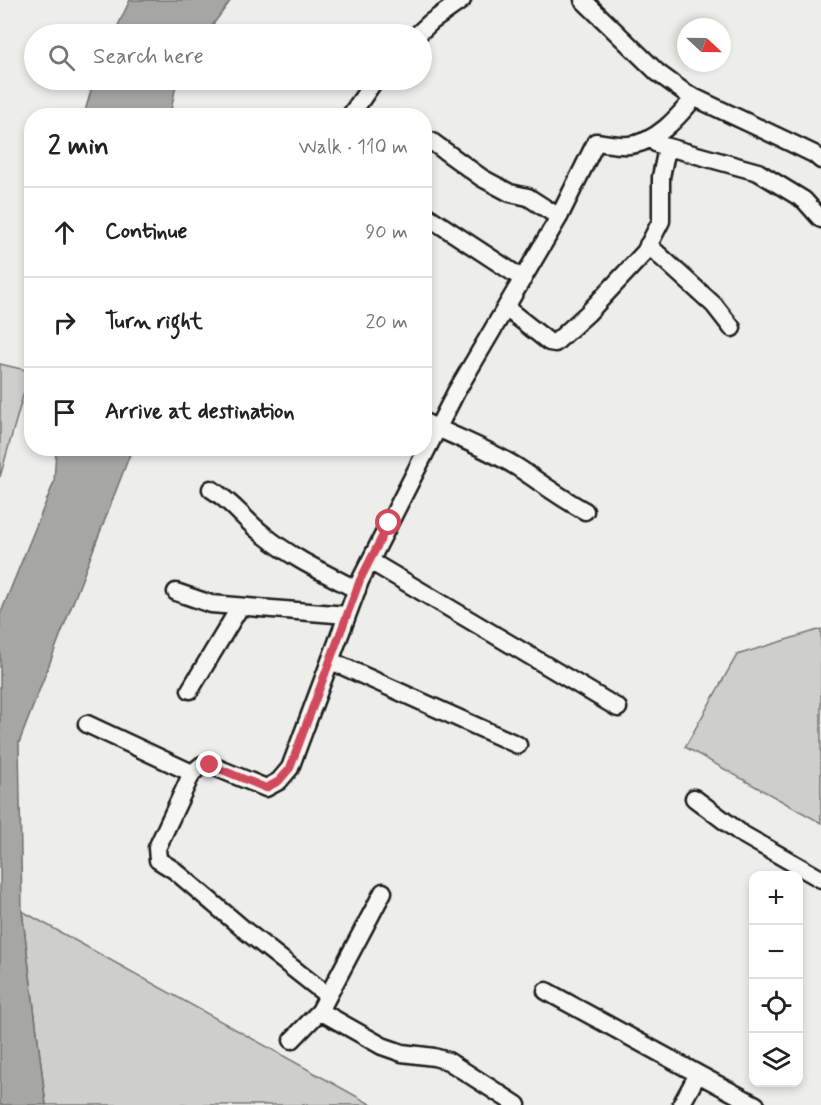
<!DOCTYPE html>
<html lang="en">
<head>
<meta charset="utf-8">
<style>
  :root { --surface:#fff; --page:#f6f6f6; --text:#222; --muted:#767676; --line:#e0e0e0 }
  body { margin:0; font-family:Mynerve,sans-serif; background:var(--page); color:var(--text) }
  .controls { position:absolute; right:18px; bottom:18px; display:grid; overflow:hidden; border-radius:12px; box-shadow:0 3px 9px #0003 }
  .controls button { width:54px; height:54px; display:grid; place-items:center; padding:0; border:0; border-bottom:2px solid var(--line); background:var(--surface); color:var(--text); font:30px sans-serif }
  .compass { position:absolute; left:677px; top:18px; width:54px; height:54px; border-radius:50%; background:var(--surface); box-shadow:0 3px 9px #0003; rotate:112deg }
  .stop { position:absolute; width:18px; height:18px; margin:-14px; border:4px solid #d1495b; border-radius:50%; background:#fff }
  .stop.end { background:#d1495b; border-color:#fff; box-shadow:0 2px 6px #0008 }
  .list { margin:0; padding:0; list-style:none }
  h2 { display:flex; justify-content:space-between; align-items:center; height:78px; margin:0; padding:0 24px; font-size:26px }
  h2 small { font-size:20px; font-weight:400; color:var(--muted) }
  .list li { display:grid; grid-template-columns:39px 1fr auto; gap:18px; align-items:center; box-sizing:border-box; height:90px; padding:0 24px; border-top:2px solid var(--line) }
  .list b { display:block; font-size:22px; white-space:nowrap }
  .list em { font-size:20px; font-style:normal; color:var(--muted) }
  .icon { flex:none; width:33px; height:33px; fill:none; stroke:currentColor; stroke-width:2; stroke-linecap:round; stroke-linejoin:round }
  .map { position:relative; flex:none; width:821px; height:1105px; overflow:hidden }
  .search { position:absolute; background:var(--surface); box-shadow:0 3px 9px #0003; left:24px; top:24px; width:408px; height:66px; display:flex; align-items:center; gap:15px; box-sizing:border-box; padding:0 21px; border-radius:33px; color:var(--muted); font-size:22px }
  .panel { position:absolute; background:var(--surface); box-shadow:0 3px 9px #0003; left:24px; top:108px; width:408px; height:348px; border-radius:24px }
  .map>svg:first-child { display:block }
  .green { fill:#cececb; stroke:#757574; stroke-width:1.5 }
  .water { fill:#a6a6a3; stroke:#6f6f6d; stroke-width:1.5 }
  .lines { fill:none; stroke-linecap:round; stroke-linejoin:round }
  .minor-casing { stroke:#1c1c1c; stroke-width:21 }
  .minor { stroke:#f6f6f2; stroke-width:16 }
  .route { stroke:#d1495b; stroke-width:8 }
</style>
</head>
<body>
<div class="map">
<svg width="821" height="1105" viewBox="0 0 821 1105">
  <rect width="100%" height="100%" fill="#edede9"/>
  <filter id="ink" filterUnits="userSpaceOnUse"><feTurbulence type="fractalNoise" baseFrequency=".0167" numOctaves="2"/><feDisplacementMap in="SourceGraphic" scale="12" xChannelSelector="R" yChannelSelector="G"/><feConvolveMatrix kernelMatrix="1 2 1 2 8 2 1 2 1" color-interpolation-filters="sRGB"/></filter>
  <g filter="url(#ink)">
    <path class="green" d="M0 364 30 371 0 477Z
      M821 629V823L685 747 737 655Z
      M22 911 372 1105H46Z"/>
    <path class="water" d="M130 0H231L206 34H114Z
      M94 80H177L170 115H84Z
      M56 449H132L19 743 22 911 46 1105H0V615L54 482Z"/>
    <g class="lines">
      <defs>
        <path id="minor" d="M583 0 658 73 687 94 787 141 814 154 821 160
          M418 34 431 22 462 0
          M350 116 375 80
          M431 141 482 178 510 193 528 197 559 217
          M657 144 758 172 804 200 821 219
          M424 214 523 279
          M648 245 714 305 732 328
          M506 308 549 342 555 343 588 313 645 252 661 221V177L667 148
          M424 422C456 437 488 449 517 467 540 482 561 498 585 511
          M211 489C234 503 244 520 264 535 292 558 325 573 357 590
          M370 561 618 708
          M176 592 211 604 347 615
          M331 661 518 745
          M190 690 240 607
          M87 724 192 773
          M694 798 742 834 821 879
          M546 991 698 1074 681 1105
          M328 996 247 932 174 870 158 860 157 848 192 773 202 765H210L266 788 279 781 290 768 360 581 456 392 559 217 596 142C606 143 619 146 629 145 656 143 678 117 694 98
          M320 1011 382 1046 402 1053 434 1057 448 1061 517 1105
          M292 1040 320 1011 383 892
          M698 1074 756 1105"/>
      </defs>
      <use href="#minor" class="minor-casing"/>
      <use href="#minor" class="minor"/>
    </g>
  </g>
  <g class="lines" filter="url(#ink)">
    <path class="route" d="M210 765 266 788 279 781 290 768 360 580 389 523"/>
  </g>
</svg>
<div class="controls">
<button>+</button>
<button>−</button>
<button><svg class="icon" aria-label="locate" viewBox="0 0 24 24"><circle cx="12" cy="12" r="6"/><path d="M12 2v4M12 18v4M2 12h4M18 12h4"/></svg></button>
<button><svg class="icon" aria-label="layers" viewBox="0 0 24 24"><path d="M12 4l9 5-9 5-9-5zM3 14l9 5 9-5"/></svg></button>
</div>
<svg class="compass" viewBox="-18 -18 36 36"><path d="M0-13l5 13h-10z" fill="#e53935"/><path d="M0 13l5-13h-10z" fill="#767676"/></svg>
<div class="stop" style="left:389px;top:523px"></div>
<div class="stop end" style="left:210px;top:765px"></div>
<div class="search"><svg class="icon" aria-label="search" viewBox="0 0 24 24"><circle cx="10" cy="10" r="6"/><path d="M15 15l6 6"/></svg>Search here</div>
<section class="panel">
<h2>2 min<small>Walk · 110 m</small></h2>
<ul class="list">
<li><svg class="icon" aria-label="ahead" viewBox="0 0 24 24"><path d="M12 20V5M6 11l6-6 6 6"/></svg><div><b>Continue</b></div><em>90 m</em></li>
<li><svg class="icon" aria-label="right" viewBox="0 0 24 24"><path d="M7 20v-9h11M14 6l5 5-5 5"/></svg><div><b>Turn right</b></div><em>20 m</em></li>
<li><svg class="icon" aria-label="arrive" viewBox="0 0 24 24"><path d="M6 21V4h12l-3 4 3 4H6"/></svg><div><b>Arrive at destination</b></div></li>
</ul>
</section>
</div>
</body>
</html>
